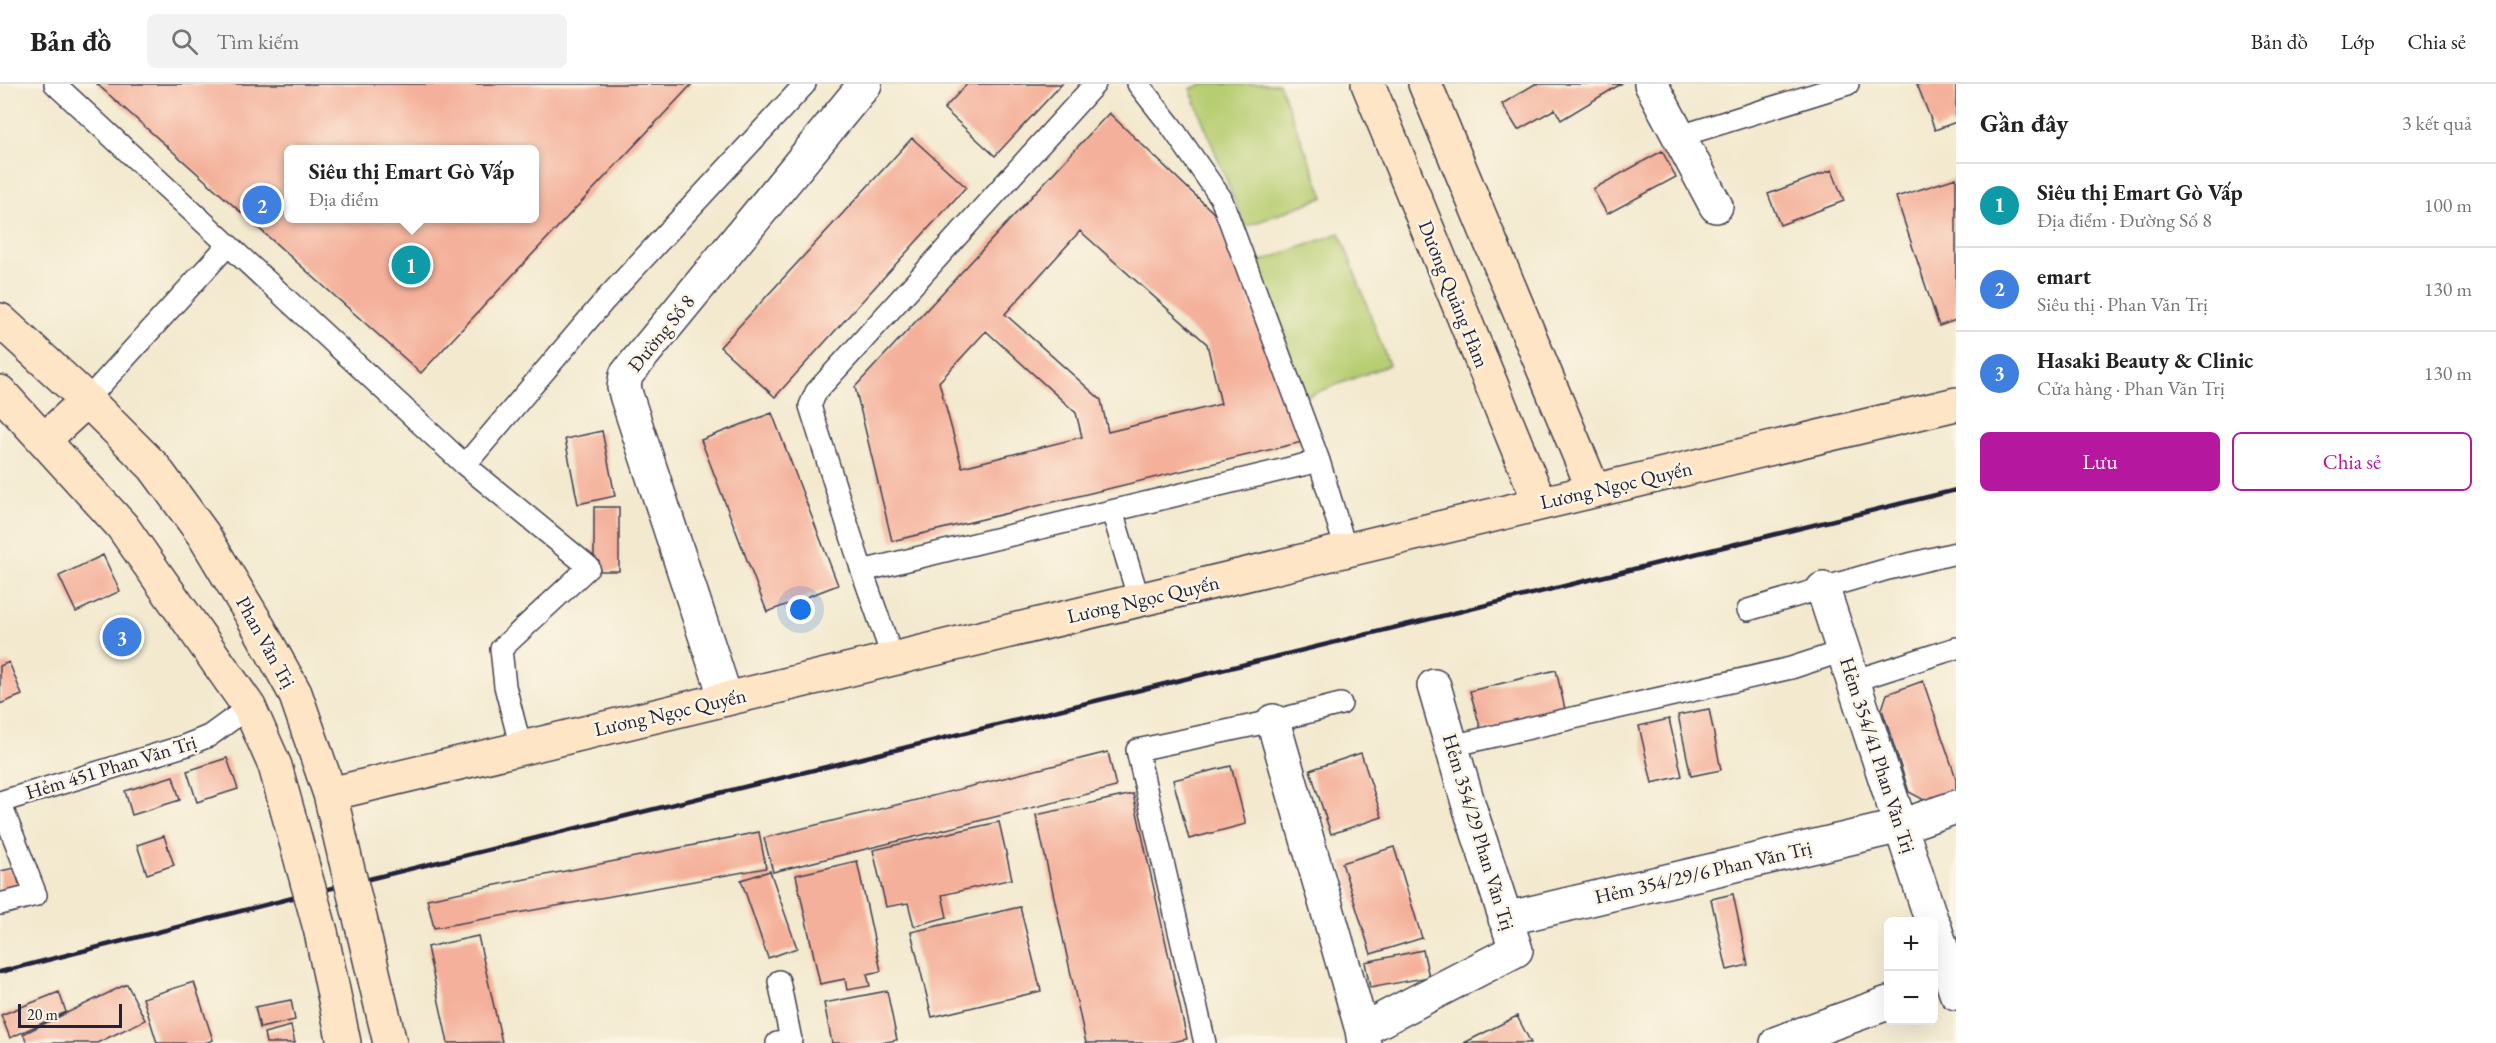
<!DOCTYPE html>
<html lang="vi">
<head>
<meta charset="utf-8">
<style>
  :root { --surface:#fff; --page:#f2f2f2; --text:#222; --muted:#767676; --line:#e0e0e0; --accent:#b5179e }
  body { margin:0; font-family:"EB Garamond",serif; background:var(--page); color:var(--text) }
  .controls { position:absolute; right:18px; bottom:18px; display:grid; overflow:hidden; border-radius:9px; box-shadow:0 6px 24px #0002 }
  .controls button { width:54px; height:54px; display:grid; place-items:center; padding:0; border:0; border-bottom:2px solid var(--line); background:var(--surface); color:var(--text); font:30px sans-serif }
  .scale { position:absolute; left:18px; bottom:15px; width:104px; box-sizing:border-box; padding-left:6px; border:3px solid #22223b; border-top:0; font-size:16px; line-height:21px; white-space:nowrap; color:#22223b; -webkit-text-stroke:4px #fcf5e5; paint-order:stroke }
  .you { position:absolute; left:801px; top:526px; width:21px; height:21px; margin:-15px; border:4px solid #fff; border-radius:50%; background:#1a73e8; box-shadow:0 0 0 9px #1a73e833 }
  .badge { display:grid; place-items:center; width:39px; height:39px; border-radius:50%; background:var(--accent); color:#fff; font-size:20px; font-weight:700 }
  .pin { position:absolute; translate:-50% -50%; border:3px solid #fff; box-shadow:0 2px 6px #0006 }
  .popup { position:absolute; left:284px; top:61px; width:255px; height:78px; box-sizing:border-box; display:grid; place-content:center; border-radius:9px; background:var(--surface); filter:drop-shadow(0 2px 4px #0005); font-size:20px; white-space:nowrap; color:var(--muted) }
  .popup b { font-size:22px; color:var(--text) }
  .popup::after { content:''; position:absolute; left:50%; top:100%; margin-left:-12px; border:12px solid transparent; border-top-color:var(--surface) }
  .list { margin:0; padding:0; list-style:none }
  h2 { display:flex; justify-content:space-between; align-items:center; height:78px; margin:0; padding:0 24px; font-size:26px }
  h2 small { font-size:20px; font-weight:400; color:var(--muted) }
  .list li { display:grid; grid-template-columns:39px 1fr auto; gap:18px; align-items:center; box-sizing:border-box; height:84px; padding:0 24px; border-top:2px solid var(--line) }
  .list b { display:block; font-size:22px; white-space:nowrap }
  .list p { margin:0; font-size:20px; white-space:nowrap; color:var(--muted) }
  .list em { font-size:20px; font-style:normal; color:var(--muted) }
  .actions { display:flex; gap:12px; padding:18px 24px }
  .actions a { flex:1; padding:14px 0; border:2px solid var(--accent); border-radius:9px; text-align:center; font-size:21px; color:var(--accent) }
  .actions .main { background:var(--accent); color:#fff }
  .icon { flex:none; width:33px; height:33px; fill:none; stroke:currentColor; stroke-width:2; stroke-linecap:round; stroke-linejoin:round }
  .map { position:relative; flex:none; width:1956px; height:959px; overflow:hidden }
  header { display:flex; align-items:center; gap:36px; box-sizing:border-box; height:84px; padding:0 30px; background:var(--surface); border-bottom:2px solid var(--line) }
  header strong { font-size:28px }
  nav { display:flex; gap:33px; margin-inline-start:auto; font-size:21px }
  .search { width:420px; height:54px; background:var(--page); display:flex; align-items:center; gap:15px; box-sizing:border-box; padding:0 21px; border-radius:9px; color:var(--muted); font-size:22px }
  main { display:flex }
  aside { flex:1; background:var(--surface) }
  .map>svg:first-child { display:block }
  .green { fill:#b7cd72; stroke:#6c7856; stroke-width:1.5 }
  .building { fill:#f4b09a; fill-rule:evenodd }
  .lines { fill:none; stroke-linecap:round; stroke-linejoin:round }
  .lane-casing { stroke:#414051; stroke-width:24 }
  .street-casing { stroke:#414051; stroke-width:36 }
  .secondary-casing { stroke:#414051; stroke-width:36 }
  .lane { stroke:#fff; stroke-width:21 }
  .street { stroke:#fff; stroke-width:33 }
  .secondary { stroke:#fde5c5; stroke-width:33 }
  .rail { stroke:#22223b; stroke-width:4.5 }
  .secondary-bridge-casing { stroke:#414051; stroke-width:36; stroke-linecap:butt }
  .secondary-bridge { stroke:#fde5c5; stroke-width:33 }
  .labels { text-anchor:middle; stroke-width:5; stroke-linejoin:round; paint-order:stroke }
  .street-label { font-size:20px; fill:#22223b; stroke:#fcf5e5 }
</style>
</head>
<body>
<header>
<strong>Bản đồ</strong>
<div class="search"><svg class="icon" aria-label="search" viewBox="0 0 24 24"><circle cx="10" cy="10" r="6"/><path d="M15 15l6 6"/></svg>Tìm kiếm</div>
<nav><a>Bản đồ</a><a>Lớp</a><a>Chia sẻ</a></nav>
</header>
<main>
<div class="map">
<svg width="1956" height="959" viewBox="0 0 1956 959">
  <rect width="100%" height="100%" fill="#fcf5e5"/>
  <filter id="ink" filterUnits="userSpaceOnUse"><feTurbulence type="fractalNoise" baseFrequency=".0167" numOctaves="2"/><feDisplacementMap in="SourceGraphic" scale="12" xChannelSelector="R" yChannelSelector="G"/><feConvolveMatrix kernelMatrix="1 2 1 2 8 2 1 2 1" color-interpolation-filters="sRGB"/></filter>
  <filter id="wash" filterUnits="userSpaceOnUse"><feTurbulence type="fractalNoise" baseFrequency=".008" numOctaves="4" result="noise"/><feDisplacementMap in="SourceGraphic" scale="24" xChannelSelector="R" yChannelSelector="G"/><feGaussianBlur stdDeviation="1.35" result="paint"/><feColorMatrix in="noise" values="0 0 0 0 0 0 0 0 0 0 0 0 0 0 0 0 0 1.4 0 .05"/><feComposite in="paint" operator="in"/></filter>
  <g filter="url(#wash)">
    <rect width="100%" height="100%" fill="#f3e9cf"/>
    <path class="green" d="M1204 0H1279L1324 113 1245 143 1190 5Z
      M1340 149 1389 281 1304 313 1254 180Z"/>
    <g id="blocks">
      <path class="building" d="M97 0H692L421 289ZM288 66H534V134H288Z
        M967 0H1062L995 72 944 25Z
        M1535 0H1621L1561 36 1555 25 1518 46 1502 20Z
        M1917 0H1956V38L1935 46Z
        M1109 29 1219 134 1302 358 892 457 855 303ZM1080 147 1207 260 1221 320 1108 348 1101 316 1005 230ZM986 247 1076 329 1082 353 962 383 939 298Z
        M912 54 966 103 775 313 720 263Z
        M1662 67 1676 93 1607 130 1593 105Z
        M1832 86 1844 117 1780 141 1768 110Z
        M1956 94V236L1939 242 1896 113Z
        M772 329 838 501 767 528 701 356Z
        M602 347 615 412 578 420 565 355Z
        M594 423H619V487H594Z
        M103 471 120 507 76 528 59 492Z
        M9 578 22 611 0 620V582Z
        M1556 586 1565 625 1481 646 1470 607Z
        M1923 597 1956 694V706L1926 717 1909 708 1882 625 1887 610Z
        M1709 625 1721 686 1691 692 1678 631Z
        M1669 635 1682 692 1652 699 1639 642Z
        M1108 668 1116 703 773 788 764 754Z
        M1361 669 1382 733 1331 750 1310 686Z
        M227 674 238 705 197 718 187 687Z
        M1231 682 1246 740 1189 755 1173 696Z
        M173 692 180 716 132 731 125 707Z
        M1133 710 1187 955 1167 959H1086L1036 731Z
        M999 738 1012 795 942 811 947 833 914 842 908 819 886 823 873 766Z
        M759 748 766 784 434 844 427 815Z
        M164 752 174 781 147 790 137 761Z
        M1394 763 1422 854 1371 870 1342 779Z
        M857 777 881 887 867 890 870 902 847 906 845 895 820 900 796 791Z
        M15 784 19 800 33 797 0 827V787Z
        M770 787 797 864 768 874 741 796Z
        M1733 810 1748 881 1727 886 1711 815Z
        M1020 823 1041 907 932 933 911 848Z
        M478 852 502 958 448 959 427 863Z
        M1423 866 1429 893 1370 904 1365 878Z
        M194 898 213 956 205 959H157L143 914Z
        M127 900 145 936 97 959H28L23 950Z
        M887 907 897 956 880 959H832L824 919Z
        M59 908 66 928 10 954 1 931Z
        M291 916 295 936 260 944 255 923Z
        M1517 932 1531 959H1464Z
        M291 942 295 959H266L264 949Z"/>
    </g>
  </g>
  <g filter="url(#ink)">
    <use href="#blocks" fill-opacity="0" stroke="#414051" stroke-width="1.5"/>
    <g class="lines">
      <defs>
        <path id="lane" d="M55 0 465 381 589 483 501 565 505 602 521 664
          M1138 0 1171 42 1221 114 1319 377 1346 466
          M1677 53 1848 0
          M87 316 227 162
          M465 381 605 216 805 0
          M1112 427 1139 516
          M862 487 1319 377
          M1748 526 1888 485 1956 469
          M893 575 862 487 810 322 816 308 1095 0
          M1853 597 1956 564
          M1451 662 1791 584 1843 567
          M0 718 184 662 209 652 249 623
          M0 718 36 811 0 820
          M777 959 791 956 779 897
          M1205 959 1137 666 1273 637 1341 620"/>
        <path id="street" d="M1651 0 1716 122
          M1823 505 1932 838
          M726 615 627 314 624 303 626 291 865 0
          M1273 637 1362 946
          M1505 835 1901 742 1956 723
          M1934 841 1956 909
          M1364 959 1362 946 1516 866 1469 722 1434 602
          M1777 959 1888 919"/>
        <path id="secondary" d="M1368 0 1540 419
          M1425 0 1594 407
          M0 236 87 316 154 383 203 450 254 535 295 609 330 710 345 774
          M0 308 122 442 249 623 275 682 303 783
          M44 356 87 316
          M330 710 1956 320
          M363 846 390 959
          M321 848 344 959"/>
      </defs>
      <use href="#lane" class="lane-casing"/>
      <use href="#street" class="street-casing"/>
      <use href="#secondary" class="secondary-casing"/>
      <use href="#lane" class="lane"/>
      <use href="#street" class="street"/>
      <use href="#secondary" class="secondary"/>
      <path class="rail" d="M0 888 324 806 1956 406"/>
      <defs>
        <path id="secondary-bridge" d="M345 774 363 846
          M303 783 321 848"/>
      </defs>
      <use href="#secondary-bridge" class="secondary-bridge-casing"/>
      <use href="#secondary-bridge" class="secondary-bridge"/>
    </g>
  </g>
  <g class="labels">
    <g class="street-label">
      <text transform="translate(1454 210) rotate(68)" y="7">Dương Quảng Hàm</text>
      <text transform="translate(661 249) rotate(-51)" y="7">Đường Số 8</text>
      <text transform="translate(1616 401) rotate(-13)" y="7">Lương Ngọc Quyến</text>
      <text transform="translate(1143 515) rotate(-13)" y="7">Lương Ngọc Quyến</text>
      <text transform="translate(266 558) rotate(61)" y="7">Phan Văn Trị</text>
      <text transform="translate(670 628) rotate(-13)" y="7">Lương Ngọc Quyến</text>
      <text transform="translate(1878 671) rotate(72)" y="7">Hẻm 354/41 Phan Văn Trị</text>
      <text transform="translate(111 683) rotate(-17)" y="7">Hẻm 451 Phan Văn Trị</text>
      <text transform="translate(1479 748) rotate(73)" y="7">Hẻm 354/29 Phan Văn Trị</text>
      <text transform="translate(1703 788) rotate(-13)" y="7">Hẻm 354/29/6 Phan Văn Trị</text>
    </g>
  </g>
</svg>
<div class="controls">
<button>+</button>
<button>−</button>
</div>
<div class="scale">20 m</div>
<div class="you"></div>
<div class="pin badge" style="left:411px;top:181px;background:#0f9aa8">1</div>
<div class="popup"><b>Siêu thị Emart Gò Vấp</b>Địa điểm</div>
<div class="pin badge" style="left:262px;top:121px;background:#3f7fe0">2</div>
<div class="pin badge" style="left:122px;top:553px;background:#3f7fe0">3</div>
</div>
<aside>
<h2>Gần đây<small>3 kết quả</small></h2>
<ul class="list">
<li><span class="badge" style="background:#0f9aa8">1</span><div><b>Siêu thị Emart Gò Vấp</b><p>Địa điểm · Đường Số 8</p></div><em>100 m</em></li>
<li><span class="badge" style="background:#3f7fe0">2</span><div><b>emart</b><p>Siêu thị · Phan Văn Trị</p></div><em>130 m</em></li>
<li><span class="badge" style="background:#3f7fe0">3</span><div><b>Hasaki Beauty &amp; Clinic</b><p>Cửa hàng · Phan Văn Trị</p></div><em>130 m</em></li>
</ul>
<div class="actions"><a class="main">Lưu</a><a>Chia sẻ</a></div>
</aside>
</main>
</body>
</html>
